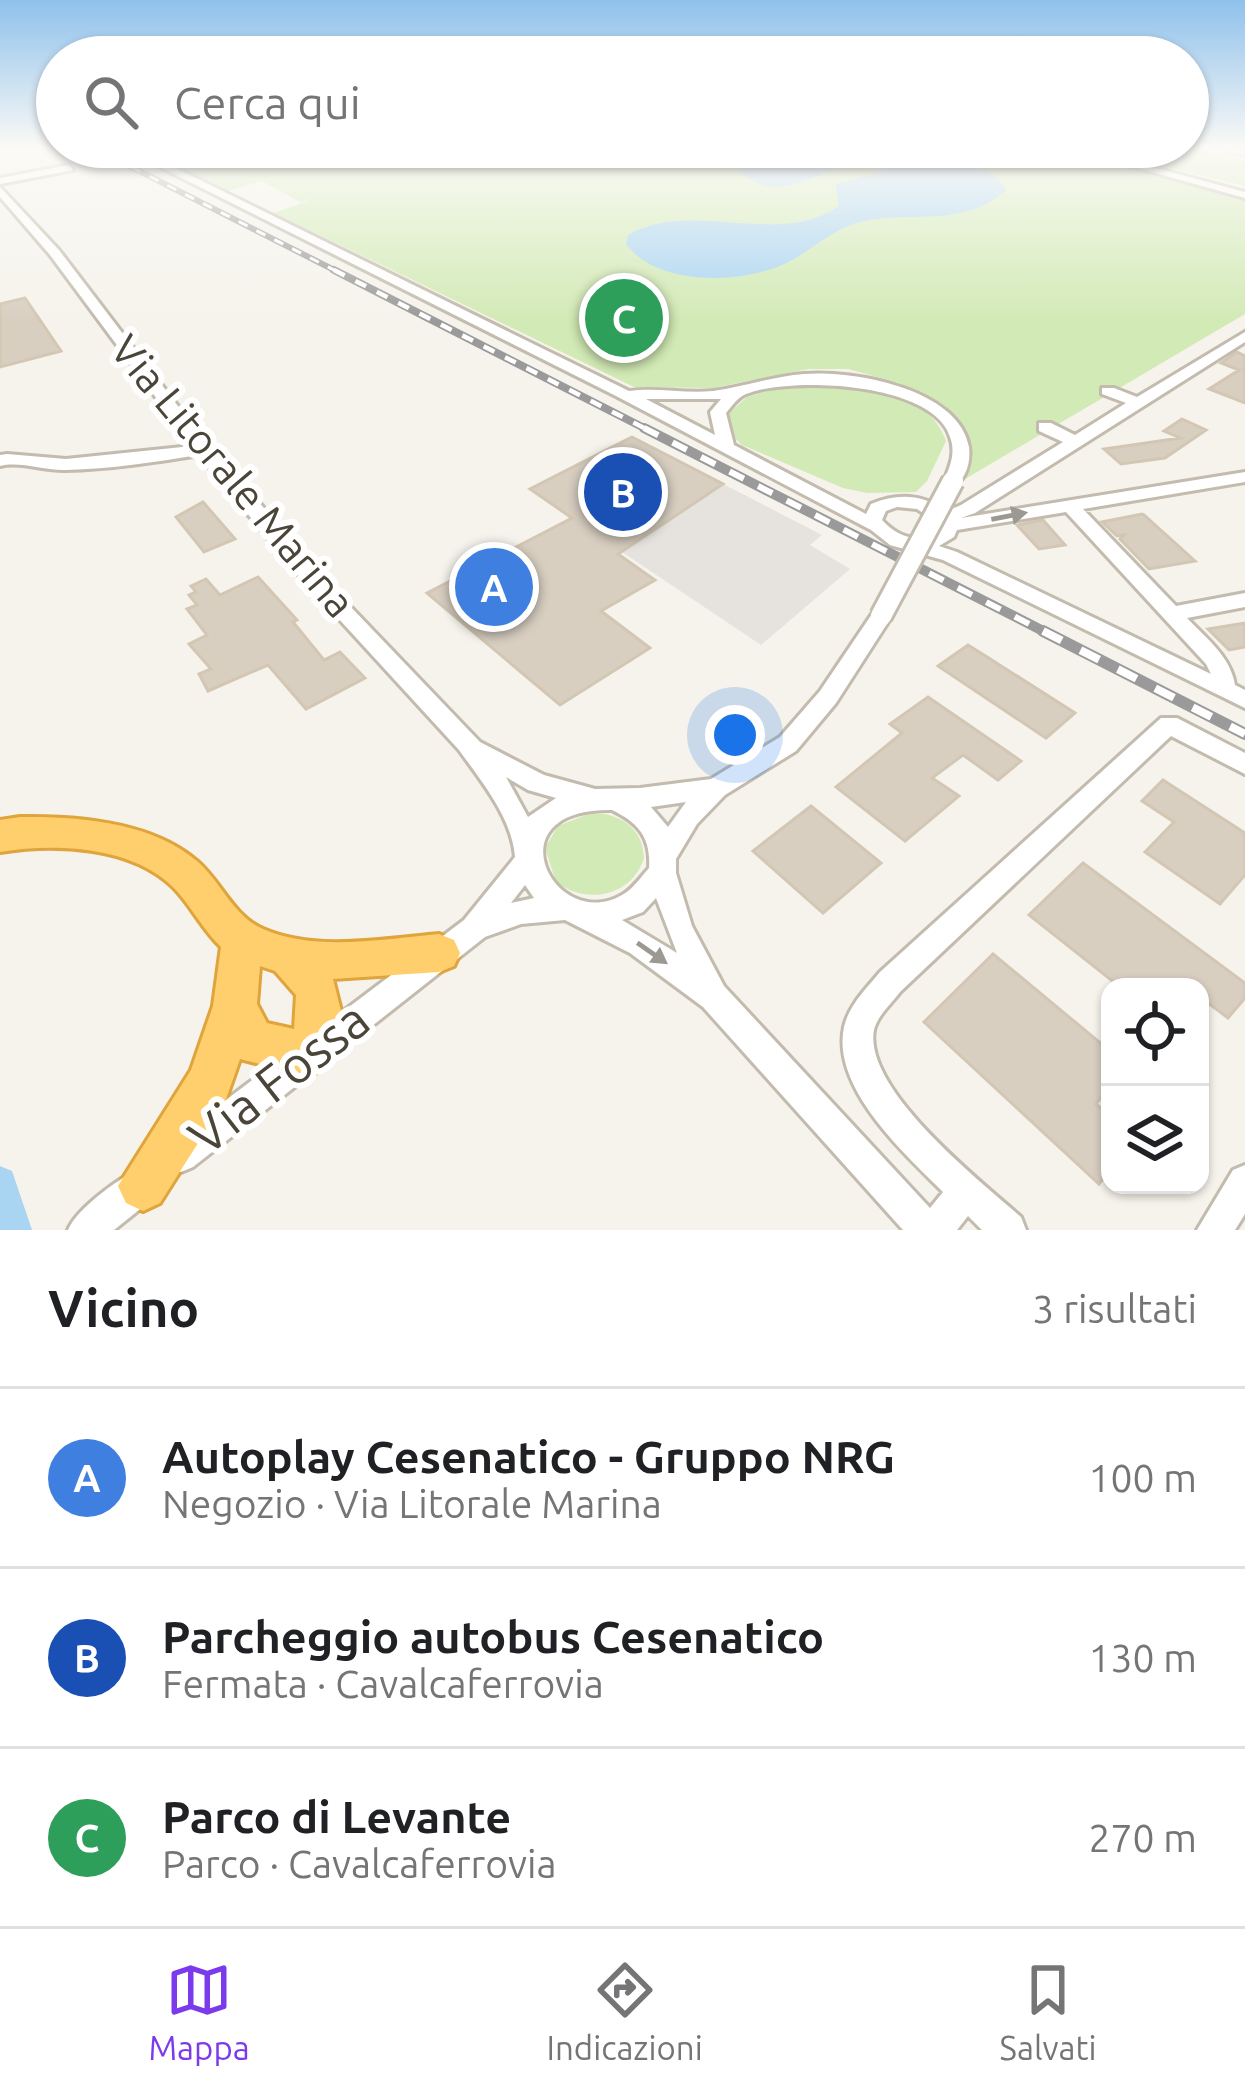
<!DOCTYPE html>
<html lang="it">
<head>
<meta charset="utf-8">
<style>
  :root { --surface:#fff; --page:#f6f6f6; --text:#202124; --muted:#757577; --line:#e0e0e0; --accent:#7c3aed }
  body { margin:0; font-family:Ubuntu,sans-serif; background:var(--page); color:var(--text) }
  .controls { position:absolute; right:36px; bottom:36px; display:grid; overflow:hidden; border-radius:24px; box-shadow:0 3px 9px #0004 }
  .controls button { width:108px; height:108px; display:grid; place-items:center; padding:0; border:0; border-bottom:3px solid var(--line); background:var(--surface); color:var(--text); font:60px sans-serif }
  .you { position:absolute; left:735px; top:735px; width:42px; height:42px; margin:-30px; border:9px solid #fff; border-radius:50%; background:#1a73e8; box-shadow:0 0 0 18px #1a73e833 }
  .badge { display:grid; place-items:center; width:78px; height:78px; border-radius:50%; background:var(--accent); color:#fff; font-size:39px; font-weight:700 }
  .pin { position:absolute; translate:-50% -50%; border:6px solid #fff; box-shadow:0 3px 12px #0006 }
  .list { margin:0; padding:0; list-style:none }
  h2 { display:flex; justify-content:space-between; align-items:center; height:156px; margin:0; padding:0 48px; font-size:51px }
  h2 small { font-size:39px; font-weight:400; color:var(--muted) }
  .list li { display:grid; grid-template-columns:78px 1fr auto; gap:36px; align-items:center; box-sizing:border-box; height:180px; padding:0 48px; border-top:3px solid var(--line) }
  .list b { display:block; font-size:45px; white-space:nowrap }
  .list p { margin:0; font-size:39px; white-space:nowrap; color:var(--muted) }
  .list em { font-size:39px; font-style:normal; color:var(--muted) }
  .icon { flex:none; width:66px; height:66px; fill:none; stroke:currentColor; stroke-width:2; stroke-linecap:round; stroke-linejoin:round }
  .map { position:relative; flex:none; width:1245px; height:1230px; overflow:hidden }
  .search { position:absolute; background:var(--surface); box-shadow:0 3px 9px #0004; left:36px; right:36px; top:36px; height:132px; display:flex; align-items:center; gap:30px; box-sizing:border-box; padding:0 42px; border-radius:66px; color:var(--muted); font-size:45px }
  .sheet { height:696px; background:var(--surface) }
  nav { display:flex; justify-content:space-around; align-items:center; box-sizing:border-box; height:168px; border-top:3px solid var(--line); background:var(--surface); font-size:33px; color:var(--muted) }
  nav a { display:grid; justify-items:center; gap:6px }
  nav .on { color:var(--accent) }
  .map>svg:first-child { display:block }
  .industrial { fill:#e6e2dd }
  .green { fill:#d2eab5 }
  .water { fill:#a9d4f2 }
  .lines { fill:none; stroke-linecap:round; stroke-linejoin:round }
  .canal { fill:#a9d4f2; fill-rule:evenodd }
  .building { fill:#d8cfc1; stroke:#d3c7b4; stroke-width:3 }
  .minor-casing { stroke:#c2bbae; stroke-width:6 }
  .highway-casing { stroke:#e0a43c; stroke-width:6 }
  .minor { fill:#fff; fill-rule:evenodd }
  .highway { fill:#ffcf6e; fill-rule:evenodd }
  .rail-far3-casing { stroke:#9a9a9a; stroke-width:6 }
  .rail-far2-casing { stroke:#9a9a9a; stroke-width:8 }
  .rail-far1-casing { stroke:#9a9a9a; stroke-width:10 }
  .rail-casing { stroke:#9a9a9a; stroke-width:12 }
  .rail-far3 { stroke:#fff; stroke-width:3; stroke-dasharray:10; stroke-linecap:butt }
  .rail-far2 { stroke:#fff; stroke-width:4.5; stroke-dasharray:12; stroke-linecap:butt }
  .rail-far1 { stroke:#fff; stroke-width:6; stroke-dasharray:16; stroke-linecap:butt }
  .rail { stroke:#fff; stroke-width:8; stroke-dasharray:21; stroke-linecap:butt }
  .minor-bridge-casing { stroke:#c2bbae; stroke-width:26; stroke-linecap:butt }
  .minor-bridge { stroke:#fff; stroke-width:20 }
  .oneway { fill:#9c9892 }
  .labels { text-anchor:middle; stroke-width:12; stroke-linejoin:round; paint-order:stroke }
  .street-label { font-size:42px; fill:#4b4439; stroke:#fff }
  .near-street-label { font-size:51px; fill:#4b4439; stroke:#fff }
</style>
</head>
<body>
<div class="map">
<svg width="1245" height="1230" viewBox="0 0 1245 1230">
  <rect width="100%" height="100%" fill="#f6f3ec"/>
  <path class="industrial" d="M723 484 822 535 810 545 850 569 761 645 622 552Z"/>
  <path class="green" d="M138 149H1052L1245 200V314L960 482 971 452 967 434 945 406 899 383 848 369H808L713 388 634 387 274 213 313 199 300 202 262 181 228 191Z
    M1131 149H1199L1245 160V186L1117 155Z
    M799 382C847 384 927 384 946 441L927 481 916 492 867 493 843 488 742 445 730 433 727 415 747 397Z
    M591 813C620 813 643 828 644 858 632 897 586 905 556 882L545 848 558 826Z"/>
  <path class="water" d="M717 149C776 149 978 133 1006 190 965 228 913 211 864 221 833 227 810 253 782 265 738 284 657 286 626 244L628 235C692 198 777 249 839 206L836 184 885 171C824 141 785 236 717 149Z"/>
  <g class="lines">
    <path class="canal" d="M0 1166 12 1171 32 1230H0Z"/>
  </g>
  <path class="building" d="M25 298 61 351 0 367V304Z
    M1237 352 1245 356V403L1209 389 1239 370 1221 363Z
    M1182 419 1206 430 1165 458 1121 464 1104 449 1180 438 1164 431Z
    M632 437 723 484 618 554 655 580 601 611 650 648 560 705 427 593 572 518 530 489Z
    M203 502 235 539 204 552 176 517Z
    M1142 514 1144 515 1195 561 1149 569 1120 539 1124 535 1117 536 1102 522Z
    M1043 520 1065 545 1039 549 1017 525Z
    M258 577 297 620 293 622 324 660 340 652 365 678 306 709 268 665 208 691 199 674 211 669 189 644 207 635 187 609 197 605 189 595 196 592 191 586 206 579 220 595Z
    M1245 623V647L1229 650 1208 629Z
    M968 645 984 655 1075 713 1046 738 938 666Z
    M928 697 1021 761 998 780 963 755 932 778 959 796 905 841 836 787 902 733 890 724Z
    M1163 780 1245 833V875L1220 904 1145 852 1174 822 1142 801Z
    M811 806 881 863 823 913 753 851Z
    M1083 863 1245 983V998L1228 1018 1200 997V987H1120L1029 915Z
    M993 954 1110 1051V1086L1096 1104 1110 1116V1170L1099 1184 924 1022Z"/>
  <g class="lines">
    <defs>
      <path id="minor" d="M124 149H137L629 391C657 387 685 394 713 391 743 387 774 376 804 374 854 370 959 389 969 447 971 462 966 480 953 486L944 481C950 466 956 453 950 437 934 382 790 376 746 394 738 397 732 406 726 413L734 445 866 514 871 504C898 493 922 494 947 511L961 505 1063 442 1039 431V423H1051L1075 435 1126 403 1102 394V388H1114L1137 397 1245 332V342L975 513 961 518 1245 472V482L1083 509 1176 606 1245 593V607L1187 618C1206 638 1231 657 1235 685L1245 690V708L943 560 890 545 871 530 616 396ZM646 399H721L710 412 715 435ZM897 507 917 509 938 523 937 531C917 544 898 537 882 520L886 511ZM1066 512 1206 664 1211 674 957 552 939 546 954 537 957 530Z
        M1069 149H1085L1245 192V198Z
        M1226 149H1245V155L1227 151Z
        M69 165 73 170 0 184V178Z
        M0 187 59 250 184 414 325 580 480 742 544 775 595 789 640 788 711 779 780 737 820 691 874 611H888L892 616 836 703 796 751 725 795 697 824 676 859V873L692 926 724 986 930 1208 943 1192C905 1154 831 1088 844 1027 849 1005 866 989 880 972L1161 718H1177L1245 753V774L1171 736 900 992C892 1003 877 1016 874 1030 863 1089 980 1181 1021 1217L1026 1230H982L968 1216 957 1230H903L703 1007 630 953 565 920 521 924 485 937 193 1167 181 1172 169 1167 164 1155 169 1143 464 920 515 857C512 818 482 782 459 750L294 570 199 455C155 462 111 469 66 470 44 471 21 461 0 466V455L7 454 66 459 192 446 50 255 0 197ZM506 777 528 790 556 798 528 817ZM686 802 668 827 651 807ZM612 810C639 823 651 838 649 868 641 877 632 890 622 895 554 934 490 808 612 810ZM525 885 534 898 511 903ZM656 898 677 953 622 920 643 912Z
        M147 1165 159 1170 164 1182 159 1194 114 1230H68C77 1208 124 1174 147 1165Z
        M1245 1165V1214L1235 1230H1197L1233 1170Z"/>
      <path id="highway" d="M20 817C78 816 153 822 198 862 221 882 233 916 263 929 315 952 384 939 439 934L454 940 460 953 454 966 439 972 333 979 341 1011 323 1070 307 1076 240 1059 226 1099 160 1203 143 1211 126 1203 118 1186 191 1070 213 1006 221 947C202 929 191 905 173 887 131 846 55 843 0 852V820ZM260 966 275 971 296 995 294 1029 267 1023 257 1004Z"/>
    </defs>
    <use href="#minor" class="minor-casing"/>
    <use href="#highway" class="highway-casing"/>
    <use href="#minor" class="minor"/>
    <use href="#highway" class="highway"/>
    <defs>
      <path id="rail-far3" d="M96 149 340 273"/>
      <path id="rail-far2" d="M334 270 650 431"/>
      <path id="rail-far1" d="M644 428 1049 634"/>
      <path id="rail" d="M1043 631 1245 734"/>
    </defs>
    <use href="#rail-far3" class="rail-far3-casing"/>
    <use href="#rail-far2" class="rail-far2-casing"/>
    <use href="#rail-far1" class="rail-far1-casing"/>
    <use href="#rail" class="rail-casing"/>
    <use href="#rail-far3" class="rail-far3"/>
    <use href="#rail-far2" class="rail-far2"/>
    <use href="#rail-far1" class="rail-far1"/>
    <use href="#rail" class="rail"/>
    <defs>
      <path id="minor-bridge" d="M881 616 953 481"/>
    </defs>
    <use href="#minor-bridge" class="minor-bridge-casing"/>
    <use href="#minor-bridge" class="minor-bridge"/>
  </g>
  <defs><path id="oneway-solid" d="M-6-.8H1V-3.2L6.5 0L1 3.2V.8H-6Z" transform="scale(3)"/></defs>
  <g class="oneway">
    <use href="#oneway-solid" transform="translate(1009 516) rotate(-11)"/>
    <use href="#oneway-solid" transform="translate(652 953) rotate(35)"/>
  </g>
  <linearGradient id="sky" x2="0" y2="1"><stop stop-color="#8fc1ec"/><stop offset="0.46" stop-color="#fbfaf6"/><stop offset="1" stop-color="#fbfaf6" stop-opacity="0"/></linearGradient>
  <rect width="1245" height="321" fill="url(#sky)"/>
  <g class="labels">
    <g class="street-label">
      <text transform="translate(233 476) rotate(50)" y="15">Via Litorale Marina</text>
    </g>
    <g class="near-street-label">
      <text transform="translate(279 1078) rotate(-38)" y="18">Via Fossa</text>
    </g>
  </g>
</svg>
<div class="controls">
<button><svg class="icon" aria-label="locate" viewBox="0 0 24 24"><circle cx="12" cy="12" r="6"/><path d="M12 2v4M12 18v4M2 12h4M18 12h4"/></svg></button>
<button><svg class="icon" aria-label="layers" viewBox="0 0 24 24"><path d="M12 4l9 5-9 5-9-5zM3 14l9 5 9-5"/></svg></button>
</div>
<div class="you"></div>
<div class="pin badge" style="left:494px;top:587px;background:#3f7fe0">A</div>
<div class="pin badge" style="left:623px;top:492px;background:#1a4fb4">B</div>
<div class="pin badge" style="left:624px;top:318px;background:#2e9e5b">C</div>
<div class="search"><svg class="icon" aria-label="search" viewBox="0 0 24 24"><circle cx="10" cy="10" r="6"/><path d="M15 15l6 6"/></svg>Cerca qui</div>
</div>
<section class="sheet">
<h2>Vicino<small>3 risultati</small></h2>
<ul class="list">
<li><span class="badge" style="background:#3f7fe0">A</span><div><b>Autoplay Cesenatico - Gruppo NRG</b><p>Negozio · Via Litorale Marina</p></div><em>100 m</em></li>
<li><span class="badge" style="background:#1a4fb4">B</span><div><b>Parcheggio autobus Cesenatico</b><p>Fermata · Cavalcaferrovia</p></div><em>130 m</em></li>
<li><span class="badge" style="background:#2e9e5b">C</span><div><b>Parco di Levante</b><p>Parco · Cavalcaferrovia</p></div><em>270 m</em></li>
</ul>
</section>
<nav>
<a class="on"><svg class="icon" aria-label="map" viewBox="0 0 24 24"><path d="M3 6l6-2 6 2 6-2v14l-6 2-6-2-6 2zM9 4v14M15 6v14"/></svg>Mappa</a>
<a><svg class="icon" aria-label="directions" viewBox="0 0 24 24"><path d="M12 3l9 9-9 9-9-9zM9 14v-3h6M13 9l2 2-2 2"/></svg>Indicazioni</a>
<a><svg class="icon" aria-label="saved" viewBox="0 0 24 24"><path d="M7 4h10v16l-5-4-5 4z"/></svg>Salvati</a>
</nav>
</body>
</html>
